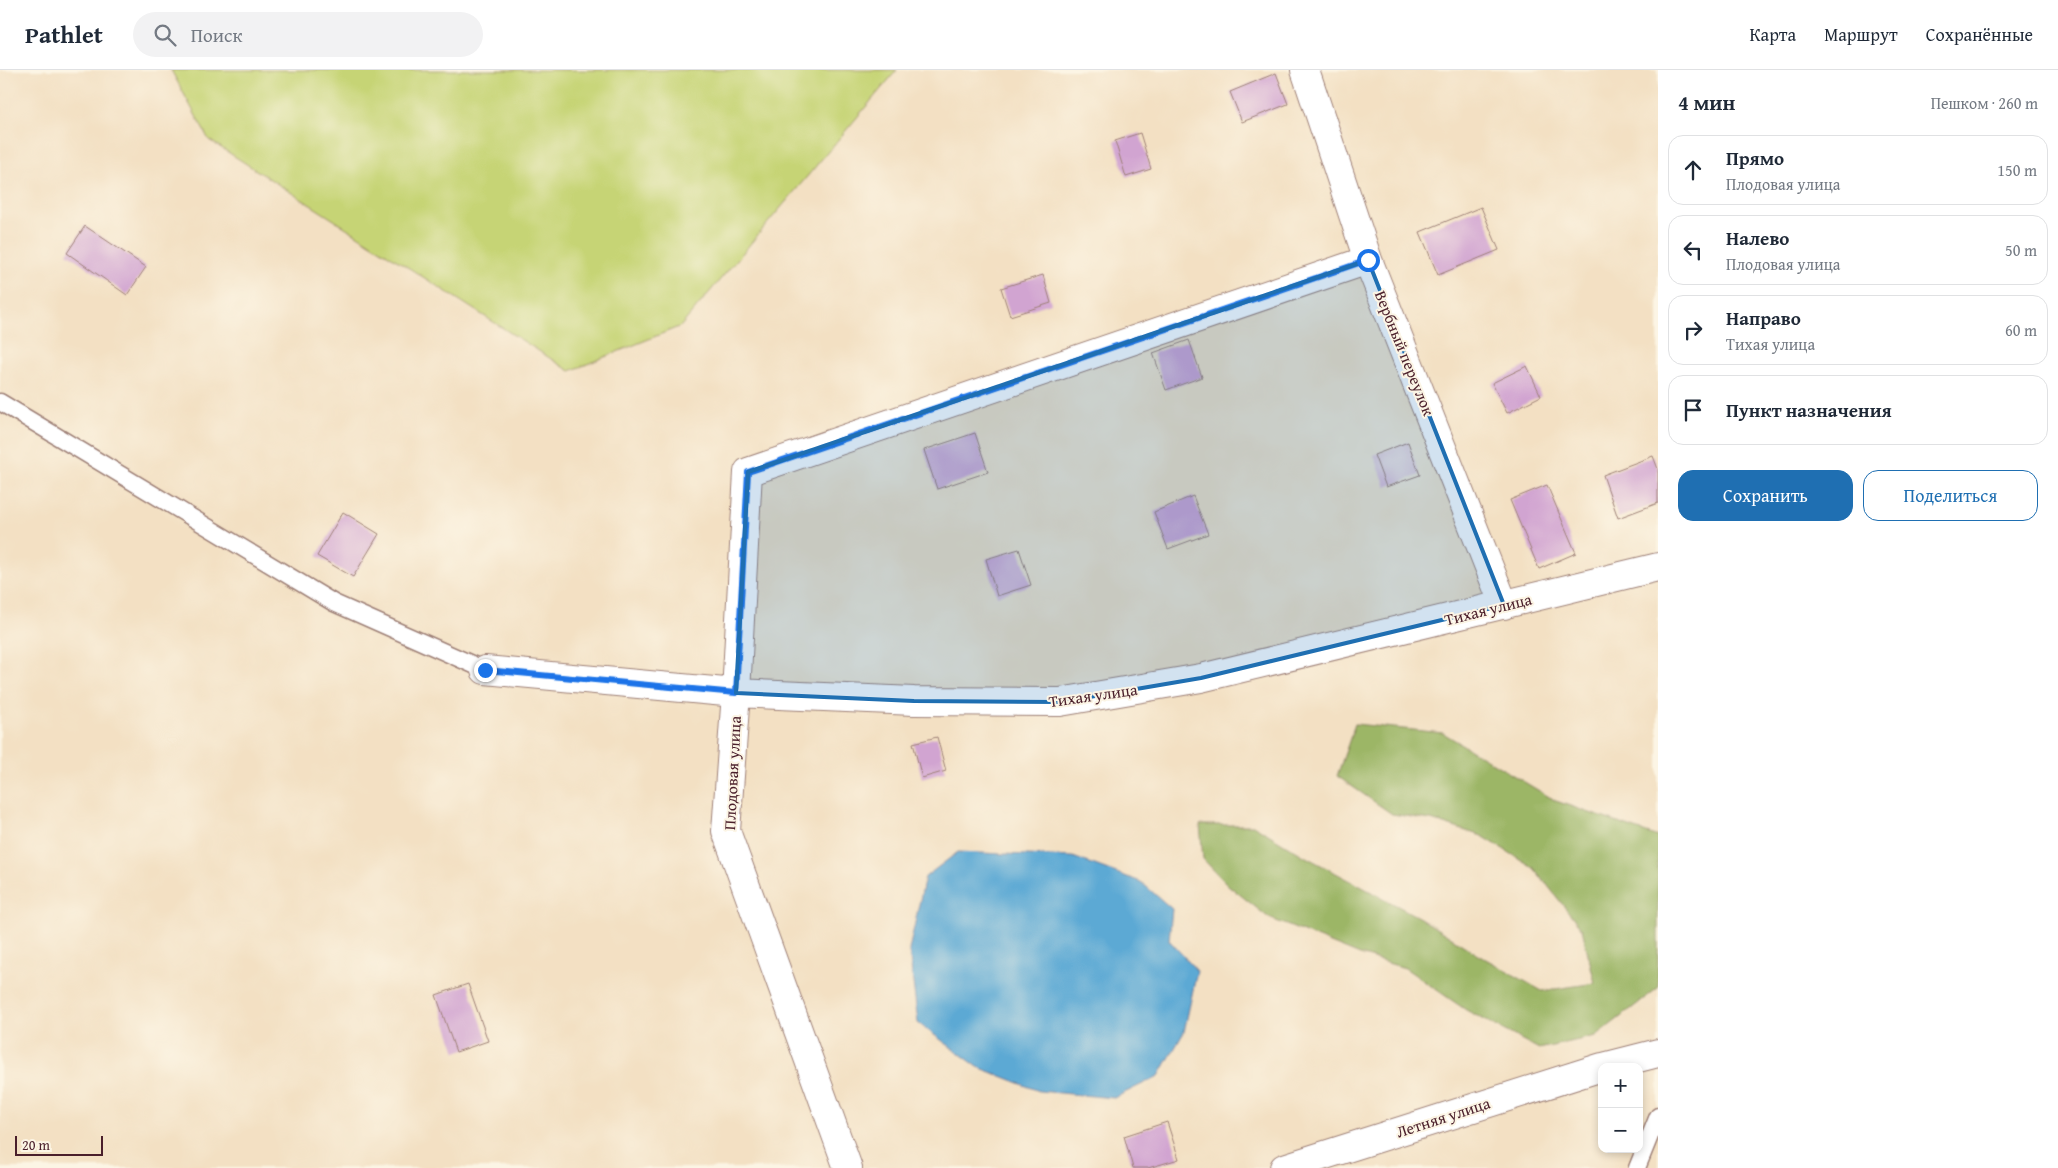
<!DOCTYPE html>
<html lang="ru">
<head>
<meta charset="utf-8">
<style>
  :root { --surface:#fff; --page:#f2f2f3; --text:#1f2937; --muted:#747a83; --line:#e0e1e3; --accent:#1f6fb2 }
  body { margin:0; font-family:"Gentium Book Plus",serif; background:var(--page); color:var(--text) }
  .controls { position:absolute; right:15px; bottom:15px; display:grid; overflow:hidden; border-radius:10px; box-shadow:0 2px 8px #0003 }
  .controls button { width:45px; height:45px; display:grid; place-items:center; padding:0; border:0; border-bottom:1px solid var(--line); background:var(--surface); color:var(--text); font:25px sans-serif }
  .scale { position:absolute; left:15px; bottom:12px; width:88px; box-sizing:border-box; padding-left:5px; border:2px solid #4a1f2b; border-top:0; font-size:14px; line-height:18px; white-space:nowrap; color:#4a1f2b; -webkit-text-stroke:4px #fcf5e5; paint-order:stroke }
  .stop { position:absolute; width:15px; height:15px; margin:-11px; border:4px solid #1a73e8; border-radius:50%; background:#fff }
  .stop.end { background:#1a73e8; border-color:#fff; box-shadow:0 1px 5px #0008 }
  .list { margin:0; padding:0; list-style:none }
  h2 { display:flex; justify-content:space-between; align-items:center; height:65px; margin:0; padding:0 20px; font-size:21px }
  h2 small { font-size:16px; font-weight:400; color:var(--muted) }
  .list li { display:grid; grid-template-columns:32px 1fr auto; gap:15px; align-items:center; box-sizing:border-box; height:70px; margin:0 10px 10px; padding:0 10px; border:1px solid var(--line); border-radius:15px }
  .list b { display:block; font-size:19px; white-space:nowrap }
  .list p { margin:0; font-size:16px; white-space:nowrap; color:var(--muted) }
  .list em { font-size:16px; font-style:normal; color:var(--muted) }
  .actions { display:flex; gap:10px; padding:15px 20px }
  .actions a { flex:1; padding:11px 0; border:1px solid var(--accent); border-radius:15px; text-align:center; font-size:18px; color:var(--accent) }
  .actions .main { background:var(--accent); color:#fff }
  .icon { flex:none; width:28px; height:28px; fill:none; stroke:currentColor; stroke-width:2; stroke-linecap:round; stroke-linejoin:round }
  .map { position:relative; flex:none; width:1658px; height:1098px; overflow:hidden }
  header { display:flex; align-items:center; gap:30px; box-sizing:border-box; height:70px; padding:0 25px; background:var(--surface); border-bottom:1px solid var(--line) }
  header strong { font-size:24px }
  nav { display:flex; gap:28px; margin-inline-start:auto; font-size:18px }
  .search { width:350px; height:45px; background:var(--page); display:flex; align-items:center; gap:12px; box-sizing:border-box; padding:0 18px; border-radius:28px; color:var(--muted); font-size:19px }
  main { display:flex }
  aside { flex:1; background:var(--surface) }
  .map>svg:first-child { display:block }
  .green { fill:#c6d475; stroke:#887a50 }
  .forest { fill:#9cb666; stroke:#736a48 }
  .water { fill:#5ba9d4; stroke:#526480 }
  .building { fill:#d1a4d1 }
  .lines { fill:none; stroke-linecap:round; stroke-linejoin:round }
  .lane-casing { stroke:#9e8077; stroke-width:19 }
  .street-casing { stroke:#9e8077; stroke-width:30 }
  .lane { stroke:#fff; stroke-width:16 }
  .street { stroke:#fff; stroke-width:28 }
  .route { stroke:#1a73e8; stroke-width:6 }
  .marked { fill:#1f6fb2; fill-opacity:0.2; stroke:#1f6fb2; stroke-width:4; stroke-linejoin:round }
  .labels { text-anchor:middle; stroke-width:4; stroke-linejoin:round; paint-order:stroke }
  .street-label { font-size:16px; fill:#4a1f2b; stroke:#fcf5e5 }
</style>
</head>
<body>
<header>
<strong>Pathlet</strong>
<div class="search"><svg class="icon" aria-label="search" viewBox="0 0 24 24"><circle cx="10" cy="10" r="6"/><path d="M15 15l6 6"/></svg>Поиск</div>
<nav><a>Карта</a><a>Маршрут</a><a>Сохранённые</a></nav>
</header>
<main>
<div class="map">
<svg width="1658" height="1098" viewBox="0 0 1658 1098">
  <rect width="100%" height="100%" fill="#fcf5e5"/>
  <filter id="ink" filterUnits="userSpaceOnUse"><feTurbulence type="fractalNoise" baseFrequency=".02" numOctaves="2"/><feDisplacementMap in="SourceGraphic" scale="10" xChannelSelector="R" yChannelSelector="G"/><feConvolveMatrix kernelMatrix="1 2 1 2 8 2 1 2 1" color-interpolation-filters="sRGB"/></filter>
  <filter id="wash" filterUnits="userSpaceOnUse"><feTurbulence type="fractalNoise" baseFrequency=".0096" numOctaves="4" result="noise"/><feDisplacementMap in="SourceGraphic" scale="20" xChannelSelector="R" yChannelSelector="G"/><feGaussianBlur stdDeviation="1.12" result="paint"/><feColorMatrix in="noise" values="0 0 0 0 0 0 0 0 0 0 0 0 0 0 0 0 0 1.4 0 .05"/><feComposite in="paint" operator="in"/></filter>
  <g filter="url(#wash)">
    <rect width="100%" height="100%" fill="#f3e0c3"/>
    <path class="green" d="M171 0H897L681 256 570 301 209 70Z"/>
    <path class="forest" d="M1355 654 1443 663 1556 731 1658 767V918L1596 966 1539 979 1466 940 1405 898 1360 885 1269 848 1228 815 1203 789 1200 755H1253L1306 787 1420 848 1477 884 1542 921 1595 913 1582 859 1533 797 1482 766 1431 750 1392 744 1337 706Z"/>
    <path class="water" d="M958 782 1073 787 1141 812 1172 839 1169 870 1197 901 1184 962 1159 1006 1114 1028 1039 1021 978 997 918 953 909 880 925 807Z"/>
    <g id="blocks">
      <path class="building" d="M1276 3 1288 34 1242 52 1230 22Z
        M1140 63 1151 99 1126 107 1115 71Z
        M1481 137 1499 180 1438 205 1420 162Z
        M85 156 146 197 127 225 67 183Z
        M1043 205 1051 233 1010 246 1001 218Z
        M1189 270 1202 307 1166 320 1153 283Z
        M1527 296 1541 326 1507 343 1492 313Z
        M975 363 988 402 937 419 924 380Z
        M1408 372 1420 405 1386 417 1374 385Z
        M1653 386 1658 399V433L1618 448 1603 405Z
        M1547 415 1576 483 1539 499 1510 430Z
        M1193 426 1208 464 1168 479 1154 442Z
        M343 442 379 464 353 507 317 486Z
        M1019 479 1031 515 997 526 986 489Z
        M937 667 946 701 922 708 913 673Z
        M468 914 488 971 456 982 436 925Z
        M1167 1052 1179 1089 1148 1098H1133L1124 1066Z"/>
    </g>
  </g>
  <g filter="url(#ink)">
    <use href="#blocks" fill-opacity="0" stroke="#9e8077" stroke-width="1"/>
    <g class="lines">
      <defs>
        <path id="lane" d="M0 332 334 533 485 600
          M1637 1098 1658 1046"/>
        <path id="street" d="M1305 0 1368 190 1504 535
          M485 600 736 623 914 631 1060 632 1201 608 1658 497
          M1603 997 1658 983
          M848 1098 726 761 736 623 748 402 1368 190
          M1284 1098 1602 997"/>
      </defs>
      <use href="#lane" class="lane-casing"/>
      <use href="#street" class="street-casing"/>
      <use href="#lane" class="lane"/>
      <use href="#street" class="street"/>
    </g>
  </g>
  <g class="lines" filter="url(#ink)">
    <path class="route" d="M485 600 736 623 748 402 1368 190"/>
  </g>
  <path class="marked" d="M1368 190 1504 535 1201 608 1060 632 914 631 736 623 748 402Z"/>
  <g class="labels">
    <g class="street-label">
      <text transform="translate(1405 283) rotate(68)" y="6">Вербный переулок</text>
      <text transform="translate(1488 539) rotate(-14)" y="6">Тихая улица</text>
      <text transform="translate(1093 625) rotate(-8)" y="6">Тихая улица</text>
      <text transform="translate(732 703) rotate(-87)" y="6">Плодовая улица</text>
      <text transform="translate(1443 1047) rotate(-18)" y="6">Летняя улица</text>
    </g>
  </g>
</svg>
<div class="controls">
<button>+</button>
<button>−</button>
</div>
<div class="scale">20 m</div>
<div class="stop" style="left:1368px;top:190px"></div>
<div class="stop end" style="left:485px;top:600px"></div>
</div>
<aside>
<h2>4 мин<small>Пешком · 260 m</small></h2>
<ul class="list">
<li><svg class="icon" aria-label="ahead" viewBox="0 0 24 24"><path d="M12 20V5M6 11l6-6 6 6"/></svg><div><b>Прямо</b><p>Плодовая улица</p></div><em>150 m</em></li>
<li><svg class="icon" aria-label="left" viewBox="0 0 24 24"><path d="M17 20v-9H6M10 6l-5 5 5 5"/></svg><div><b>Налево</b><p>Плодовая улица</p></div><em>50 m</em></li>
<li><svg class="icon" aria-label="right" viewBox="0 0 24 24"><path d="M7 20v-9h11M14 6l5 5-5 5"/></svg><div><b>Направо</b><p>Тихая улица</p></div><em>60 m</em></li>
<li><svg class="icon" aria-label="arrive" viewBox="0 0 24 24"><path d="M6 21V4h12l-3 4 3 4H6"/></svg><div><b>Пункт назначения</b></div></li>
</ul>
<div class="actions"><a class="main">Сохранить</a><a>Поделиться</a></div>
</aside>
</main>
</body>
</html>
